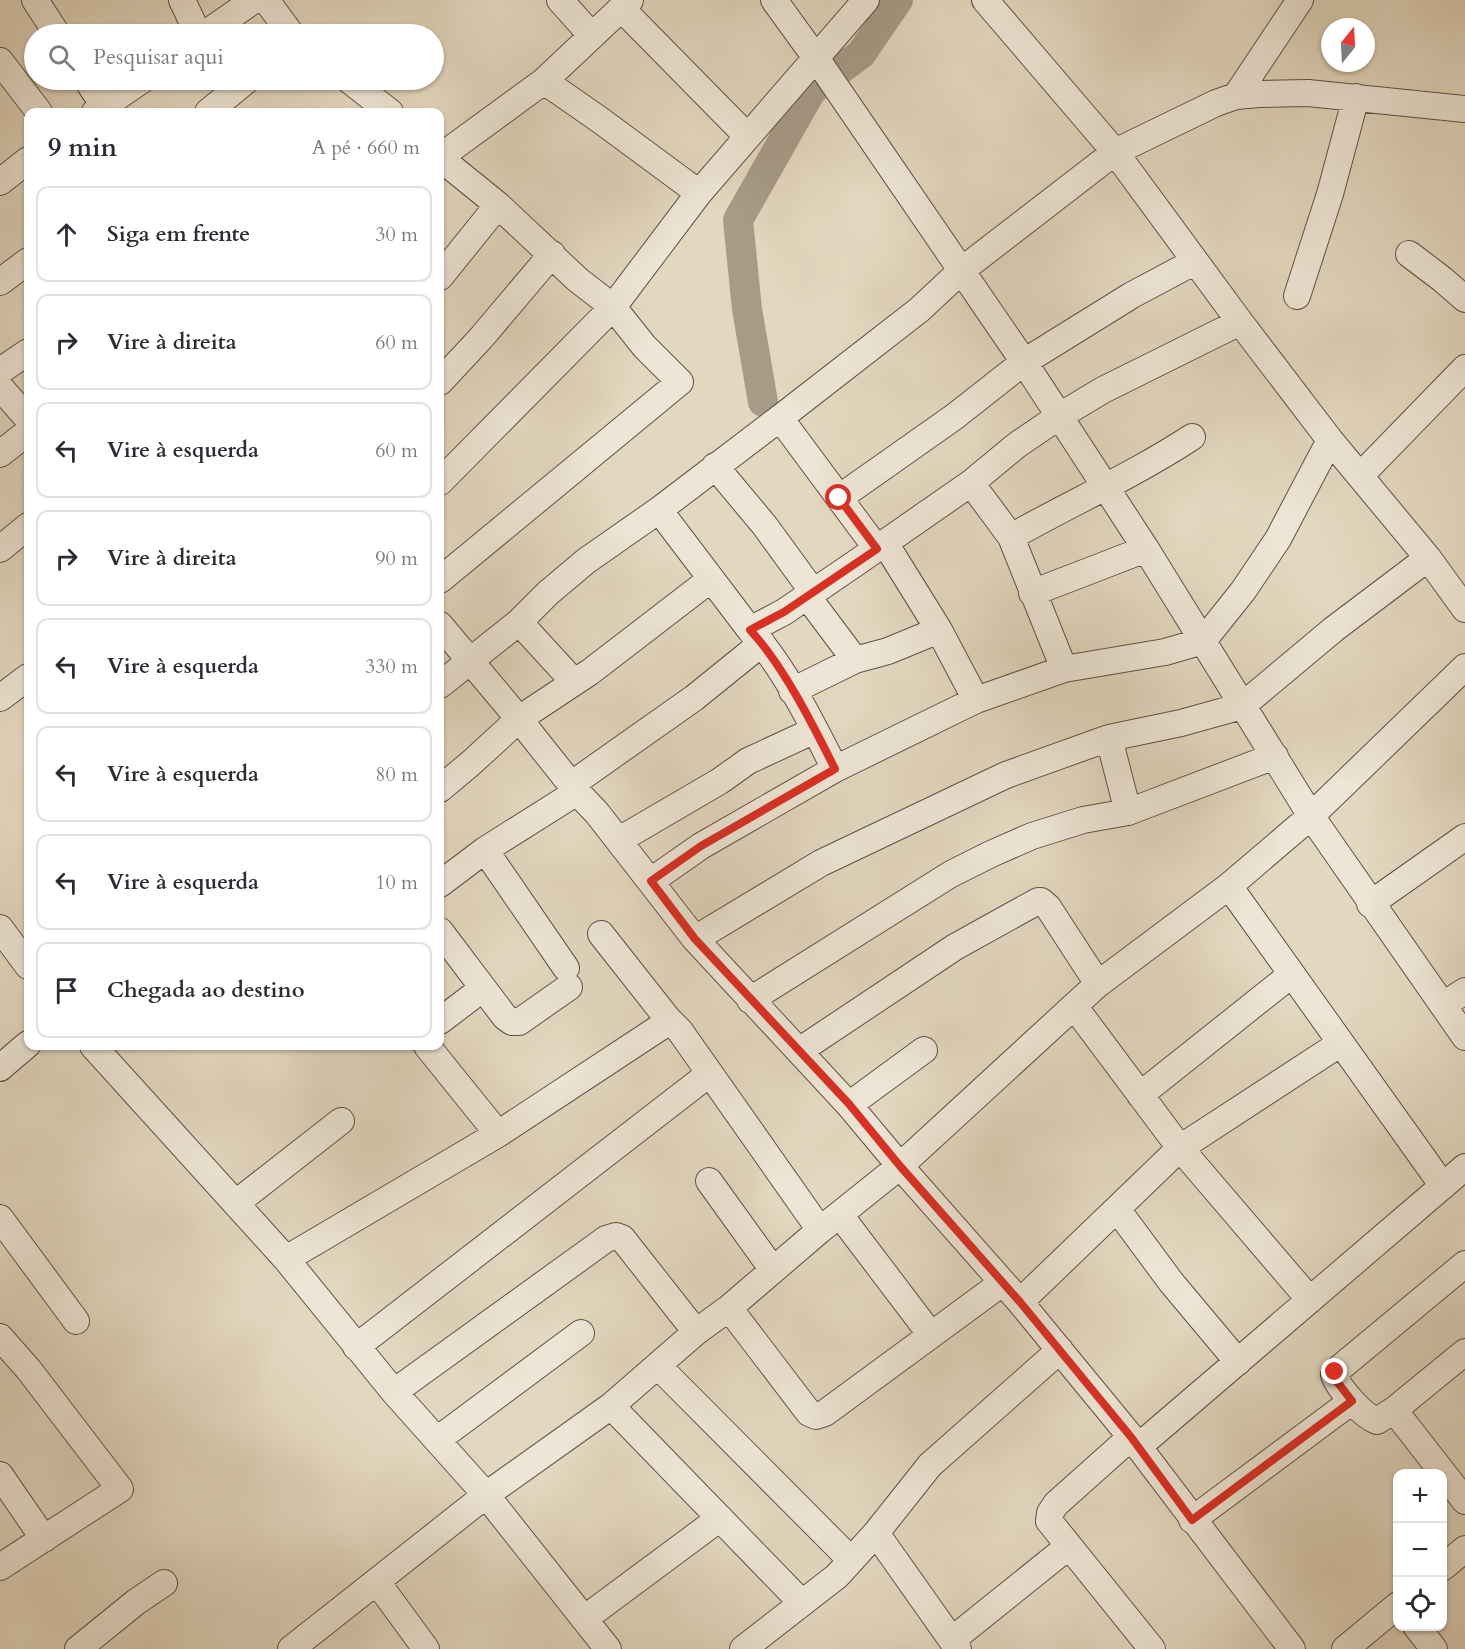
<!DOCTYPE html>
<html lang="pt">
<head>
<meta charset="utf-8">
<style>
  :root { --surface:#fff; --page:#f7f7f7; --text:#2b2b33; --muted:#7c7c81; --line:#e1e1e2 }
  body { margin:0; font-family:Cardo,serif; background:var(--page); color:var(--text) }
  .controls { position:absolute; right:18px; bottom:18px; display:grid; overflow:hidden; border-radius:12px; box-shadow:0 2px 4px #0004 }
  .controls button { width:54px; height:54px; display:grid; place-items:center; padding:0; border:0; border-bottom:2px solid var(--line); background:var(--surface); color:var(--text); font:30px sans-serif }
  .compass { position:absolute; left:1321px; top:18px; width:54px; height:54px; border-radius:50%; background:var(--surface); box-shadow:0 2px 4px #0004; rotate:18deg }
  .stop { position:absolute; width:18px; height:18px; margin:-14px; border:4px solid #d93025; border-radius:50%; background:#fff }
  .stop.end { background:#d93025; border-color:#fff; box-shadow:0 2px 6px #0008 }
  .list { margin:0; padding:0; list-style:none }
  h2 { display:flex; justify-content:space-between; align-items:center; height:78px; margin:0; padding:0 24px; font-size:26px }
  h2 small { font-size:20px; font-weight:400; color:var(--muted) }
  .list li { display:grid; grid-template-columns:39px 1fr auto; gap:18px; align-items:center; box-sizing:border-box; height:96px; margin:0 12px 12px; padding:0 12px; border:2px solid var(--line); border-radius:12px }
  .list b { display:block; font-size:22px; white-space:nowrap }
  .list em { font-size:20px; font-style:normal; color:var(--muted) }
  .icon { flex:none; width:33px; height:33px; fill:none; stroke:currentColor; stroke-width:2; stroke-linecap:round; stroke-linejoin:round }
  .map { position:relative; flex:none; width:1465px; height:1649px; overflow:hidden }
  .search { position:absolute; background:var(--surface); box-shadow:0 2px 4px #0004; left:24px; top:24px; width:420px; height:66px; display:flex; align-items:center; gap:15px; box-sizing:border-box; padding:0 21px; border-radius:33px; color:var(--muted); font-size:22px }
  .panel { position:absolute; background:var(--surface); box-shadow:0 2px 4px #0004; left:24px; top:108px; width:420px; height:942px; border-radius:12px }
  .map>svg:first-child { display:block }
  .lines { fill:none; stroke-linecap:round; stroke-linejoin:round }
  .river { stroke:#a79b88; stroke-width:30 }
  .minor-casing { stroke:#5e5246; stroke-width:28 }
  .minor { stroke:#ede5d5; stroke-width:26 }
  .route { stroke:#d93025; stroke-width:8 }
</style>
</head>
<body>
<div class="map">
<svg width="1465" height="1649" viewBox="0 0 1465 1649">
  <rect width="100%" height="100%" fill="#e3d7bf"/>
  <filter id="stains"><feTurbulence type="fractalNoise" baseFrequency=".00333" numOctaves="4"/><feColorMatrix values="0 0 0 0 .2 0 0 0 0 .09 0 0 0 0 .02 0 0 0 .5 -.17"/></filter>
  <radialGradient id="worn" r=".72"><stop offset=".6" stop-color="#630" stop-opacity="0"/><stop offset="1" stop-color="#630" stop-opacity=".3"/></radialGradient>
  <g class="lines">
    <path class="river" d="M763 402 747 309 738 220 811 91 861 54 898 0"/>
    <defs>
      <path id="minor" d="M35 0 57 34
        M182 0 198 34
        M266 0 291 34
        M560 0 592 36
        M774 0 816 58 1024 362 1146 549 1311 816 1465 1037
        M985 0 1115 152 1240 322 1330 440 1428 558 1465 609
        M621 8 747 136
        M205 34 254 0
        M0 61 39 112
        M87 80 104 106
        M349 80 390 112
        M544 81 600 120 699 193
        M1236 96 1300 0
        M95 112 142 80
        M208 112 247 80
        M440 157 544 81 630 0
        M440 158 498 205 578 280 613 307 644 346 680 382 440 580
        M0 182 28 160
        M1409 254 1442 279 1465 299
        M440 277 498 205
        M0 282 28 261
        M1297 296 1330 194 1356 97
        M0 371 28 352
        M440 382 481 338 552 254
        M0 387 28 419
        M780 418 877 549
        M0 454 28 432
        M715 466 765 526 813 592
        M1360 476 1465 368
        M440 482 613 307 699 193 866 0
        M971 483 1011 537 1064 669
        M839 498 954 417 1024 362 1132 295 1194 262
        M659 510 750 630C783 665 813 725 835 769
        M1011 537C1071 503 1134 475 1192 437
        M885 543 939 630 976 700
        M0 549 28 526
        M1032 593 1146 549
        M807 596 855 660
        M519 622 574 682
        M440 625 519 719 577 792 597 813 695 939 849 1105 900 1166 1020 1302 1131 1437 1292 1649
        M750 630 784 612 853 565 971 483 1017 445 1058 417 1103 390 1240 322
        M440 685 519 622 548 593 586 561 659 510 780 418 919 310 962 270 1115 152 1216 103 1236 96 1259 94 1308 93 1465 109
        M792 691 855 660 888 651 939 630
        M0 698 28 677
        M1109 738 1128 812
        M572 784 694 698 762 643
        M440 789 471 763 519 719 590 672 711 579
        M619 840 720 781 748 761 815 730
        M485 850 566 968
        M651 881 701 846 835 769 976 700 1064 669 1165 652 1203 641 1243 591 1278 539 1330 440
        M440 884 485 850 577 792
        M1229 886 1443 1186
        M1370 904 1465 837
        M0 928 28 966
        M440 931 505 1017 512 1022H519L569 987
        M601 934 668 1019
        M695 939 821 863 1006 775 1109 738 1181 723 1242 706 1334 629 1428 558
        M750 1000 951 874 991 854 1032 836 1083 820 1128 812 1275 756
        M1443 1005 1465 991
        M1074 1006 1180 1148 1310 1300
        M440 1021 482 989
        M93 1046 286 1259 394 1392 486 1495 608 1649
        M427 1046 498 1134
        M799 1051 955 947 1038 901H1041L1048 907 1098 984
        M0 1068 28 1044
        M1140 1095 1292 974
        M849 1105 924 1050
        M709 1181 773 1270
        M236 1203 341 1121
        M1117 1209 1171 1282 1238 1362
        M840 1215 931 1335
        M0 1218 76 1321
        M286 1259 498 1134 659 1028 668 1019 680 1031 820 1230
        M1465 1264 1335 1372 1334 1375C1339 1389 1363 1416 1377 1421L1394 1410 1465 1352
        M1020 1302 1180 1148 1341 1043
        M729 1308 809 1413 816 1416 825 1413 1002 1283
        M0 1337 29 1370 120 1489 0 1567
        M356 1347 709 1074
        M658 1366 851 1560
        M394 1392 606 1239 616 1236 622 1238 696 1332
        M611 1406 802 1603
        M1394 1410 1465 1501
        M1131 1437 1056 1504 1050 1513 1049 1521 1152 1649
        M437 1440 581 1333
        M1138 1447 1465 1167
        M0 1475 44 1539
        M1192 1520 1352 1401
        M876 1533 958 1649
        M1442 1568 1465 1549
        M377 1582 426 1649
        M584 1619 720 1518
        M1416 1626 1434 1649
        M952 1640 1069 1546
        M78 1649 136 1602 164 1583
        M291 1649 486 1495 611 1406 696 1332 729 1308 820 1230 900 1166 1098 984 1229 886 1311 816 1465 667
        M743 1649 837 1576 876 1533 930 1465 1060 1350
        M1345 1649 1398 1605"/>
    </defs>
    <use href="#minor" class="minor-casing"/>
    <use href="#minor" class="minor"/>
  </g>
  <g class="lines">
    <path class="route" d="M839 498 877 549 784 612 750 630C783 665 813 725 835 769L701 846 651 881 695 939 849 1104 900 1166 1020 1302 1131 1437 1192 1520 1352 1401 1335 1379V1372"/>
  </g>
  <rect width="100%" height="100%" filter="url(#stains)"/>
  <rect width="100%" height="100%" fill="url(#worn)"/>
</svg>
<div class="controls">
<button>+</button>
<button>−</button>
<button><svg class="icon" aria-label="locate" viewBox="0 0 24 24"><circle cx="12" cy="12" r="6"/><path d="M12 2v4M12 18v4M2 12h4M18 12h4"/></svg></button>
</div>
<svg class="compass" viewBox="-18 -18 36 36"><path d="M0-13l5 13h-10z" fill="#e53935"/><path d="M0 13l5-13h-10z" fill="#7c7c81"/></svg>
<div class="stop" style="left:839px;top:498px"></div>
<div class="stop end" style="left:1335px;top:1372px"></div>
<div class="search"><svg class="icon" aria-label="search" viewBox="0 0 24 24"><circle cx="10" cy="10" r="6"/><path d="M15 15l6 6"/></svg>Pesquisar aqui</div>
<section class="panel">
<h2>9 min<small>A pé · 660 m</small></h2>
<ul class="list">
<li><svg class="icon" aria-label="ahead" viewBox="0 0 24 24"><path d="M12 20V5M6 11l6-6 6 6"/></svg><div><b>Siga em frente</b></div><em>30 m</em></li>
<li><svg class="icon" aria-label="right" viewBox="0 0 24 24"><path d="M7 20v-9h11M14 6l5 5-5 5"/></svg><div><b>Vire à direita</b></div><em>60 m</em></li>
<li><svg class="icon" aria-label="left" viewBox="0 0 24 24"><path d="M17 20v-9H6M10 6l-5 5 5 5"/></svg><div><b>Vire à esquerda</b></div><em>60 m</em></li>
<li><svg class="icon" aria-label="right" viewBox="0 0 24 24"><path d="M7 20v-9h11M14 6l5 5-5 5"/></svg><div><b>Vire à direita</b></div><em>90 m</em></li>
<li><svg class="icon" aria-label="left" viewBox="0 0 24 24"><path d="M17 20v-9H6M10 6l-5 5 5 5"/></svg><div><b>Vire à esquerda</b></div><em>330 m</em></li>
<li><svg class="icon" aria-label="left" viewBox="0 0 24 24"><path d="M17 20v-9H6M10 6l-5 5 5 5"/></svg><div><b>Vire à esquerda</b></div><em>80 m</em></li>
<li><svg class="icon" aria-label="left" viewBox="0 0 24 24"><path d="M17 20v-9H6M10 6l-5 5 5 5"/></svg><div><b>Vire à esquerda</b></div><em>10 m</em></li>
<li><svg class="icon" aria-label="arrive" viewBox="0 0 24 24"><path d="M6 21V4h12l-3 4 3 4H6"/></svg><div><b>Chegada ao destino</b></div></li>
</ul>
</section>
</div>
</body>
</html>
